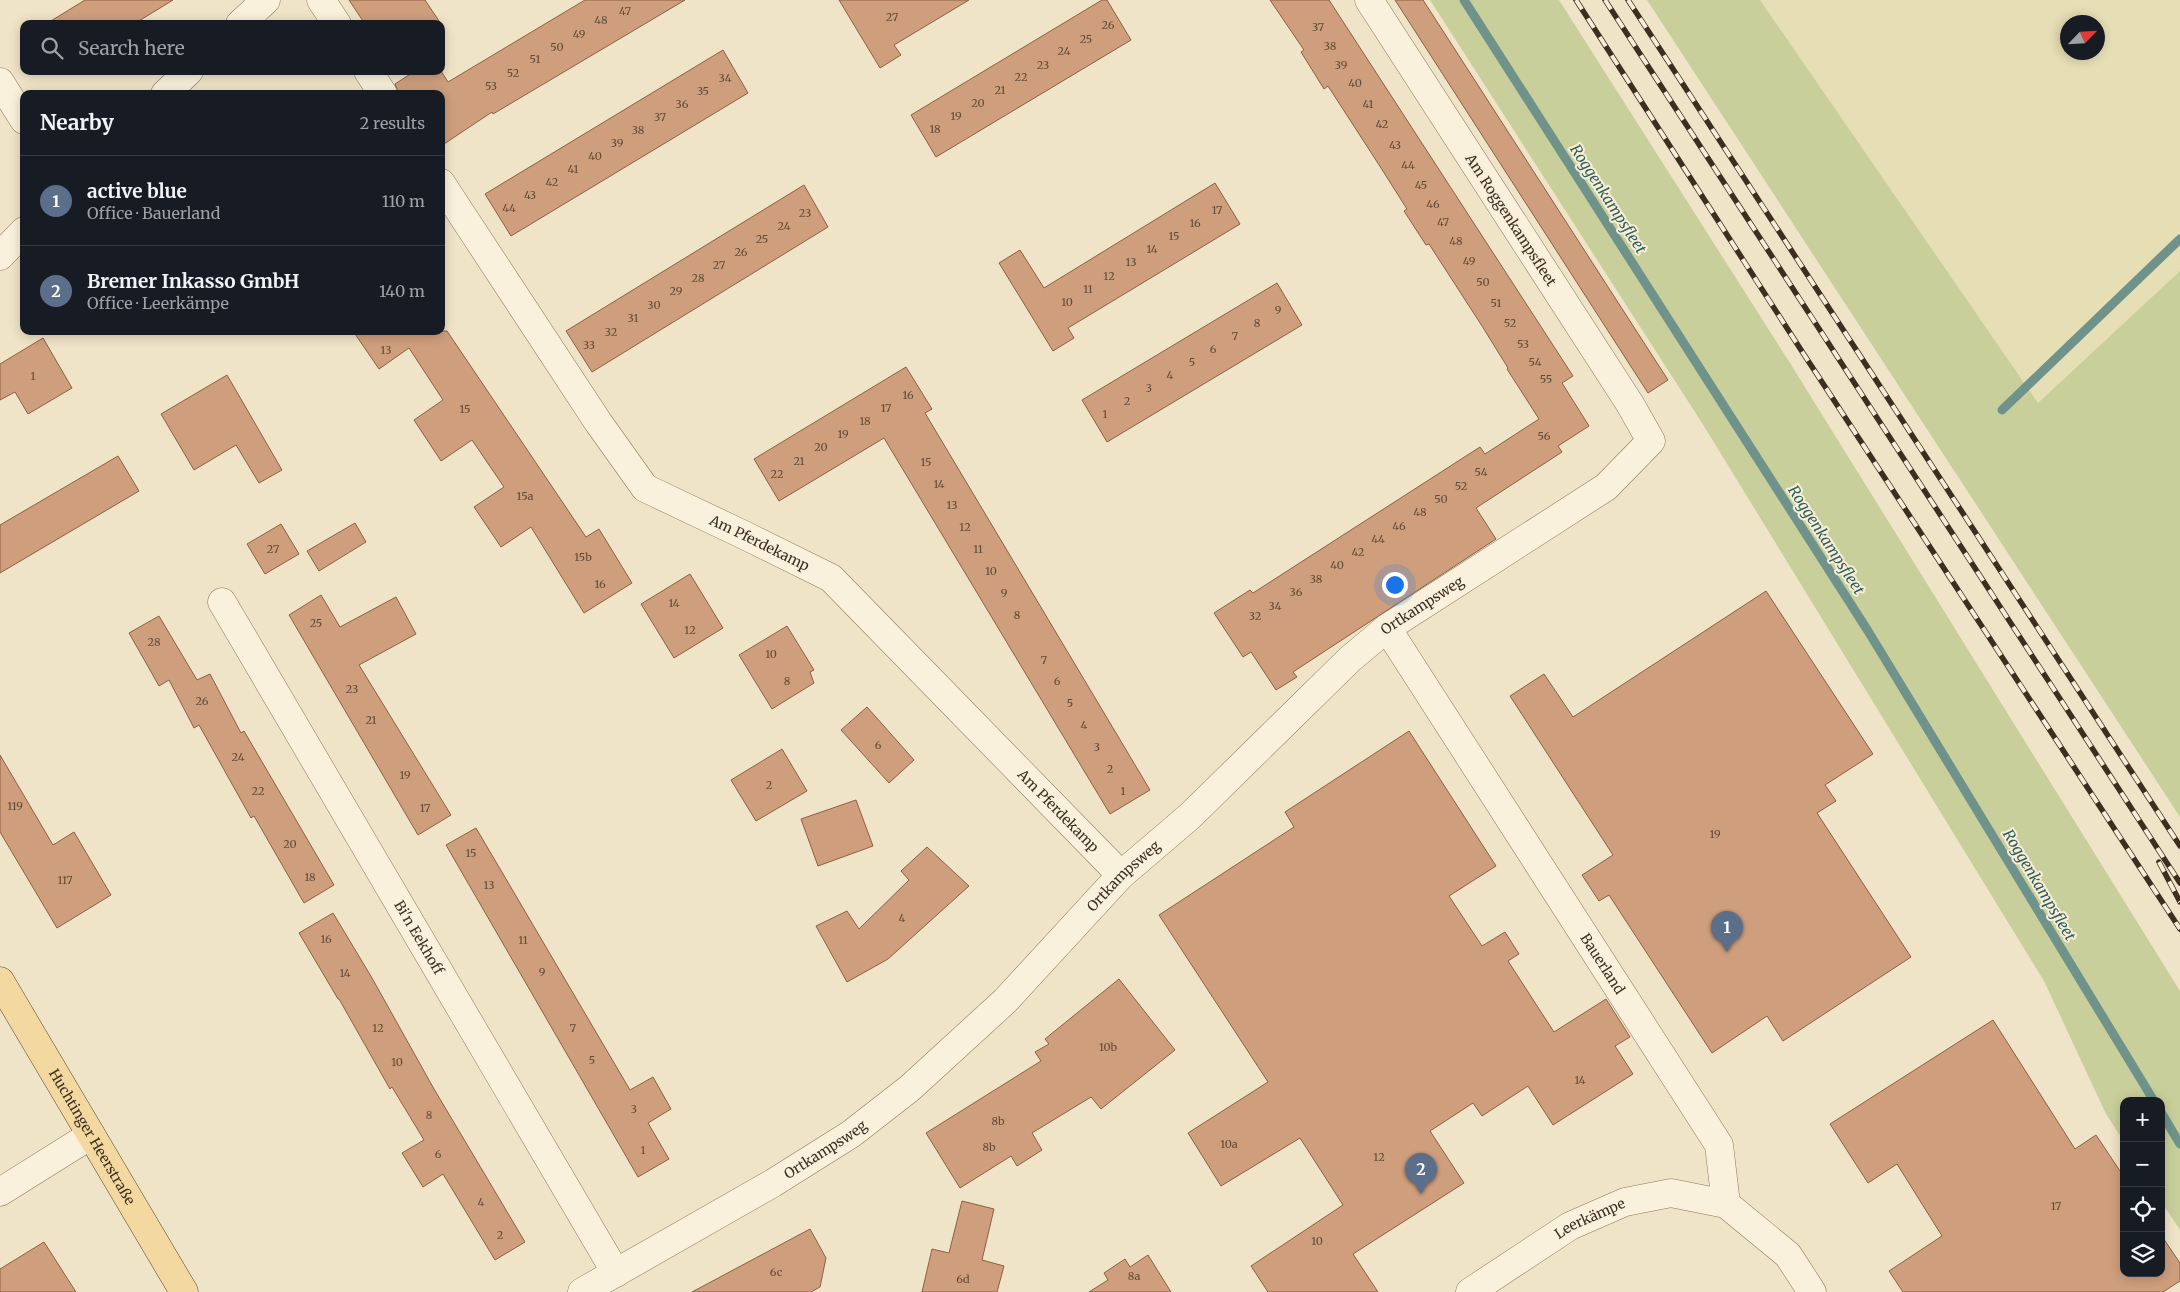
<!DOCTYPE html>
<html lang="en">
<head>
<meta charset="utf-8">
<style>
  :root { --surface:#171b24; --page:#20242c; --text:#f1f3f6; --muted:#9ea1a6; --line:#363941; --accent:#7c3aed }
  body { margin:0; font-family:Merriweather,serif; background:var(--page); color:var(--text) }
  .controls { position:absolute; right:15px; bottom:15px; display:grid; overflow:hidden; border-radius:10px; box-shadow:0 2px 12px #0003 }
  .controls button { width:45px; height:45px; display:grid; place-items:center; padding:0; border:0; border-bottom:1px solid var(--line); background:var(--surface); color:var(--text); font:25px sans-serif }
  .compass { position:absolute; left:2060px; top:15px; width:45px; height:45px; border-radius:50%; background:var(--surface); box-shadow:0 2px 12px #0003; rotate:65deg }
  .you { position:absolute; left:1394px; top:584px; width:18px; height:18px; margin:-12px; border:4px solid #fff; border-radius:50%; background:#1a73e8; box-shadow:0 0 0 8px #1a73e833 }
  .badge { display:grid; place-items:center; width:32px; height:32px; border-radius:50%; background:var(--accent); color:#fff; font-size:16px; font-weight:700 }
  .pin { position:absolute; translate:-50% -41px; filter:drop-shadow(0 1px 2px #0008) }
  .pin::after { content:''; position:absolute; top:26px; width:18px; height:15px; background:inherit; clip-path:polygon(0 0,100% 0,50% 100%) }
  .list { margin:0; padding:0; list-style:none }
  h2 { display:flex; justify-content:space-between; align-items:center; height:65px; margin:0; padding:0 20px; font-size:21px }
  h2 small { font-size:16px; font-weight:400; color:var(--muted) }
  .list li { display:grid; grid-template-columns:32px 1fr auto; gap:15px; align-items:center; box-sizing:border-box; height:90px; padding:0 20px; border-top:1px solid var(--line) }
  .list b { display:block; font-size:19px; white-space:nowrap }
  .list p { margin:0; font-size:16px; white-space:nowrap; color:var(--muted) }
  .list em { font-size:16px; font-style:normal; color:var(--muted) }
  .icon { flex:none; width:28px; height:28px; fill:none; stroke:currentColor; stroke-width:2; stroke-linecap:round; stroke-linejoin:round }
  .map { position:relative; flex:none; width:2180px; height:1292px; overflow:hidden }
  .search { position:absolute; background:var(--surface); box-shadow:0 2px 12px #0003; left:20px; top:20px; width:425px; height:55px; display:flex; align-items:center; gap:12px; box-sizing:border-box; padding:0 18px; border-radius:10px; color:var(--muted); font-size:19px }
  .panel { position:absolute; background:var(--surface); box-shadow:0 2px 12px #0003; left:20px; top:90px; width:425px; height:245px; border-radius:10px }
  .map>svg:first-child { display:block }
  .farmland { fill:#e6deb5; fill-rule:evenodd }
  .green { fill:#c9cf9b }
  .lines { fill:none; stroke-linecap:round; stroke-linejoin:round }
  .stream { stroke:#6f938a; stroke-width:9 }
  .building { fill:#cf9f7d; stroke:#8d5f41 }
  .minor-casing { stroke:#8d765c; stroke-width:29 }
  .major-casing { stroke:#5b4430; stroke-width:29 }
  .minor { stroke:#faf1dc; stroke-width:28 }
  .major { stroke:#f3d9a0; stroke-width:28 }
  .rail-casing { stroke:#3d2e20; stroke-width:5.5 }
  .rail { stroke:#f7eed8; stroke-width:4; stroke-dasharray:11; stroke-linecap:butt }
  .labels { text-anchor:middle; stroke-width:4; stroke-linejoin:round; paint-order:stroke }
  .number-label { font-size:11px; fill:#624a37 }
  .street-label { font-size:14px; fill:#3d2e20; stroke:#f7eed8 }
  .water-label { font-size:15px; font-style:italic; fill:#2f5d5a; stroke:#f7eed8 }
</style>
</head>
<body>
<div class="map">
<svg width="2180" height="1292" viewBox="0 0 2180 1292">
  <rect width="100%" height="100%" fill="#f0e4c8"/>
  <path class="farmland" d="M1760 0H2180V271L2038 404ZM2068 22H2098V52H2068Z"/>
  <path class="green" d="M1430 0H1559L1790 363 2180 991V1230L2161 1201V1101H2124V1142L2106 1114 2044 981 1702 423Z
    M1647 0H1760L2038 403 2180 271V817Z"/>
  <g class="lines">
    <path class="stream" d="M1464 0 1868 631 2154 1101
      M2002 410 2180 239
      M2161 1112 2180 1144"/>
  </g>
  <path class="building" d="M85 0H173L134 24H46Z
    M349 0H425L441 24H365Z
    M585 0H685L493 114 492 112 441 146V94H399L395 84 415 71H441L448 82Z
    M839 0H969L894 45 901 55 880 68Z
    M1102 0H1107L1131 40 936 157 911 115Z
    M1270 0H1329L1573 376 1562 383 1589 426 1558 446 1562 452 1476 508 1496 539 1293 672 1297 677 1276 690 1251 652 1243 657 1214 613 1250 590 1253 593 1480 447 1485 454 1539 419 1507 369 1508 368 1482 326 1429 244 1426 245 1404 211 1407 209 1381 168 1328 86 1324 89 1301 52 1304 50Z
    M1395 0H1423L1668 380 1648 393Z
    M723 50 748 93 511 236 485 194Z
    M1215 183 1240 224 1068 328 1074 338 1053 351 999 263 1020 250 1044 288Z
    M804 185 828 227 592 372 566 331Z
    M1277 283 1302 325 1107 442 1082 400Z
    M353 331H447L586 537 599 529 632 583 584 613 531 527 501 547 474 507 504 487 472 440 441 461 414 420 443 400 409 348 379 369Z
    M43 338 72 388 28 414 15 392 0 400V364Z
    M906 367 932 409 925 413 1150 790 1110 814 884 438 779 501 754 459Z
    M227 375 282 470 259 483 236 445 194 470 161 414Z
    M118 456 139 491 0 573V525Z
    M355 523 366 542 319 571 307 551Z
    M281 524 299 554 265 574 247 544Z
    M690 574 723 628 674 658 641 604Z
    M1766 591 1873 754 1825 785 1836 801 1817 813 1911 957 1783 1041 1767 1016 1712 1053 1609 895 1599 901 1582 875 1613 855 1510 696 1544 674 1573 717Z
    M321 595 340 627 396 597 416 634 359 665 451 815 418 835 289 615Z
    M159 616 197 680 210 674 241 733 244 731 334 885 304 903 254 816 251 818 199 725 194 728 169 680 159 686 129 633Z
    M787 626 814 670 810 672 814 683 772 709 739 655Z
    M867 707 914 760 889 783 841 730Z
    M1409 731 1496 866 1449 896 1482 946 1505 932 1519 954 1508 961 1554 1032 1606 999 1630 1037 1615 1046 1633 1074 1553 1125 1528 1086 1482 1116 1473 1103 1430 1131 1464 1183 1353 1254 1378 1292H1268L1251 1266 1343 1205 1300 1138 1221 1186 1188 1133 1268 1082 1159 915 1294 827 1285 812Z
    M782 749 807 791 756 821 731 780Z
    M0 755 53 845 74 832 111 895 57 928 0 832Z
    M856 800 873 846 818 866 801 819Z
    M476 828 630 1090 653 1077 671 1109 648 1123 669 1159 638 1177 446 845Z
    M927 847 969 886 888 959 847 982 816 926 847 911 859 929 909 880 901 871Z
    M333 913 372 978 434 1089 525 1242 495 1260 443 1174 423 1187 402 1153 424 1140 392 1087 390 1089 339 999H338L299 933Z
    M1119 979 1175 1050 1101 1109 1091 1097 1032 1133 1042 1150 1017 1166 1011 1156 960 1188 926 1133 1041 1061 1035 1052 1049 1044 1045 1039Z
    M1993 1020 2075 1149 2096 1135 2124 1177V1273H2161V1235L2180 1263V1281L2163 1292H1903L1889 1271 1942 1236 1897 1164 1868 1183 1830 1124Z
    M962 1201 994 1209 982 1260 1004 1266 997 1292H922L932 1249 949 1253Z
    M810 1229 826 1258 820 1287 811 1292H692Z
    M44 1242 76 1292H0V1269Z
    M1148 1255 1171 1292H1089L1108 1280 1104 1273 1125 1259 1130 1267Z"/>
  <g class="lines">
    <defs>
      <g id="minor">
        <path d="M321 0 337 24"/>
        <path d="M240 24 266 0"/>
        <path d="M368 71 383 94"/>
        <path d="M0 82 24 120"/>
        <path d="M165 94 189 71"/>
        <path id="s1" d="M441 183 598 422 645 488 744 535 831 578 1121 875"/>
        <path d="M0 256 24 231"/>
        <path id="s2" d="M222 602 616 1273"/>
        <path id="s3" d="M1387 628 1719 1145 1726 1204 1788 1255 1812 1292"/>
        <path d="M0 1192 91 1135"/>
        <path id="s4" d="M582 1292 773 1183 851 1134 910 1088 1005 1001 1121 875 1190 816 1350 659 1387 628 1606 487 1651 441 1630 404 1369 0"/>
        <path id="s5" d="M1470 1292 1570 1226 1625 1202 1671 1193 1726 1204"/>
      </g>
      <g id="major">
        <path id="s6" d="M0 981 184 1292"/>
      </g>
    </defs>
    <use href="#minor" class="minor-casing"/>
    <use href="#major" class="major-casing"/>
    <use href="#minor" class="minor"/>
    <use href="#major" class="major"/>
    <defs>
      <path id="rail" d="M1576 0 1803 353 2180 929
        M1605 0 2180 883
        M1628 0 2180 846
        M2159 862 2180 902"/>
    </defs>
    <use href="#rail" class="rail-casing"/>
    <use href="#rail" class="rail"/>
  </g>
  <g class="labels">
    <g class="number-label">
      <text x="625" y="15">47</text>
      <text x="892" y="21">27</text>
      <text x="601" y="24">48</text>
      <text x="1108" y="29">26</text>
      <text x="1318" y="31">37</text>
      <text x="579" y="38">49</text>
      <text x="1086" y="43">25</text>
      <text x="1330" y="50">38</text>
      <text x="557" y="51">50</text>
      <text x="1064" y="55">24</text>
      <text x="535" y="63">51</text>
      <text x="1043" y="69">23</text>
      <text x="1341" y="69">39</text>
      <text x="513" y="77">52</text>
      <text x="1021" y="81">22</text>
      <text x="725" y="82">34</text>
      <text x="1355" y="87">40</text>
      <text x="491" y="90">53</text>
      <text x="1000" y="94">21</text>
      <text x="703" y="95">35</text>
      <text x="978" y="107">20</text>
      <text x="682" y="108">36</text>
      <text x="1368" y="108">41</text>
      <text x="956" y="120">19</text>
      <text x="660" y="121">37</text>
      <text x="1382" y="128">42</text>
      <text x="935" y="133">18</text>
      <text x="638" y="134">38</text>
      <text x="617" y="147">39</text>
      <text x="1395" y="149">43</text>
      <text x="595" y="160">40</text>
      <text x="1408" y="169">44</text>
      <text x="573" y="173">41</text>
      <text x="552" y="186">42</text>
      <text x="1421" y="189">45</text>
      <text x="530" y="199">43</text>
      <text x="1433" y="208">46</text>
      <text x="509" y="212">44</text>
      <text x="1217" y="214">17</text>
      <text x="805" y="217">23</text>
      <text x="1443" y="226">47</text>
      <text x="1195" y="227">16</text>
      <text x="784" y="230">24</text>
      <text x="1174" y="240">15</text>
      <text x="762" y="243">25</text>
      <text x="1456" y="245">48</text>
      <text x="1152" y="253">14</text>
      <text x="741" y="256">26</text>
      <text x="1469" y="265">49</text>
      <text x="1131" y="266">13</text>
      <text x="719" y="269">27</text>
      <text x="1109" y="280">12</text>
      <text x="698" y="282">28</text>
      <text x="1483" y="286">50</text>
      <text x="1088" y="293">11</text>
      <text x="676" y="295">29</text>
      <text x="1067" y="306">10</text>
      <text x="1496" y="307">51</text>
      <text x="654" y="309">30</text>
      <text x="1278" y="314">9</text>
      <text x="633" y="322">31</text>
      <text x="1257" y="327">8</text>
      <text x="1510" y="327">52</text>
      <text x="611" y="336">32</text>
      <text x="1235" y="340">7</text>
      <text x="1523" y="348">53</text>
      <text x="589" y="349">33</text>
      <text x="1213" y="353">6</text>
      <text x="386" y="354">13</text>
      <text x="1192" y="366">5</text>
      <text x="1535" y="366">54</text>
      <text x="1170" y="379">4</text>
      <text x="33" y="380">1</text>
      <text x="1546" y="383">55</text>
      <text x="1149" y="392">3</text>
      <text x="908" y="399">16</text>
      <text x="1127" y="405">2</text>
      <text x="886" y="412">17</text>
      <text x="465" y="413">15</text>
      <text x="1105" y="418">1</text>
      <text x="865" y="425">18</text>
      <text x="843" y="438">19</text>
      <text x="1544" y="440">56</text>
      <text x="821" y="451">20</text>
      <text x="799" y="465">21</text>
      <text x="926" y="466">15</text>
      <text x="1481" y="476">54</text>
      <text x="777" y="478">22</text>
      <text x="939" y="488">14</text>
      <text x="1461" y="490">52</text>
      <text x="525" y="500">15a</text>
      <text x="1441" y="503">50</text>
      <text x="952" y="509">13</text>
      <text x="1420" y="516">48</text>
      <text x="1399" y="530">46</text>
      <text x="965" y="531">12</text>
      <text x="1378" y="543">44</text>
      <text x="273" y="553">27</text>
      <text x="978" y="553">11</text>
      <text x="1358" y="556">42</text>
      <text x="583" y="561">15b</text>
      <text x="1337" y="569">40</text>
      <text x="991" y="575">10</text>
      <text x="1316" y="583">38</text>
      <text x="600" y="588">16</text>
      <text x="1296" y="596">36</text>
      <text x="1004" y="597">9</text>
      <text x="674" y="607">14</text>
      <text x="1275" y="610">34</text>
      <text x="1017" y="619">8</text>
      <text x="1255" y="620">32</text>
      <text x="316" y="627">25</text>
      <text x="690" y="634">12</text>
      <text x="154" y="646">28</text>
      <text x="771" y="658">10</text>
      <text x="1044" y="664">7</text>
      <text x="787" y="685">8</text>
      <text x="1057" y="685">6</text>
      <text x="352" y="693">23</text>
      <text x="202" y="705">26</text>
      <text x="1070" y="707">5</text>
      <text x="371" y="724">21</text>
      <text x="1084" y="729">4</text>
      <text x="878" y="749">6</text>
      <text x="1097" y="751">3</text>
      <text x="238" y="761">24</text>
      <text x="1110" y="773">2</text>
      <text x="405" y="779">19</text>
      <text x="769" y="789">2</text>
      <text x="258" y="795">22</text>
      <text x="1123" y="795">1</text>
      <text x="15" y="810">119</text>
      <text x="425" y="812">17</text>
      <text x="1715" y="838">19</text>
      <text x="290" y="848">20</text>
      <text x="471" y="857">15</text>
      <text x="310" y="881">18</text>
      <text x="65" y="884">117</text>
      <text x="489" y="889">13</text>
      <text x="902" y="922">4</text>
      <text x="326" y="943">16</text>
      <text x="523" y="944">11</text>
      <text x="542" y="976">9</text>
      <text x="345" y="977">14</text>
      <text x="378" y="1032">12</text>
      <text x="573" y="1032">7</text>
      <text x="1108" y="1051">10b</text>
      <text x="592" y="1064">5</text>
      <text x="397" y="1066">10</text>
      <text x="1580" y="1084">14</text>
      <text x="634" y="1113">3</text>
      <text x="429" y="1119">8</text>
      <text x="998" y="1125">8b</text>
      <text x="1229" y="1148">10a</text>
      <text x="989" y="1151">8b</text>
      <text x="643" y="1154">1</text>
      <text x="438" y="1158">6</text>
      <text x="1379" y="1161">12</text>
      <text x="481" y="1206">4</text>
      <text x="2056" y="1210">17</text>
      <text x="500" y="1239">2</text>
      <text x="1317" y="1245">10</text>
      <text x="776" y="1276">6c</text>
      <text x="1134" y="1280">8a</text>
      <text x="963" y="1283">6d</text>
    </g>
    <g class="street-label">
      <text transform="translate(1511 220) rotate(57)" y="5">Am Roggenkampsfleet</text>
      <text dy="5" stroke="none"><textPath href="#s1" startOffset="494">Am Pferdekamp</textPath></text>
      <text dy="5" stroke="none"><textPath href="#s4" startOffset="1092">Ortkampsweg</textPath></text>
      <text dy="5" stroke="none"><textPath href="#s1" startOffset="899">Am Pferdekamp</textPath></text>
      <text dy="5" stroke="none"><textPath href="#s4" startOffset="688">Ortkampsweg</textPath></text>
      <text dy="5" stroke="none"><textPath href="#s2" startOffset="389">Bi'n Eekhoff</textPath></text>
      <text dy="5" stroke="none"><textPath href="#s3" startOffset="399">Bauerland</textPath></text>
      <text dy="5" stroke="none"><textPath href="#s6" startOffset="181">Huchtinger Heerstraße</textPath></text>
      <text dy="5" stroke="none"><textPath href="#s4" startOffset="282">Ortkampsweg</textPath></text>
      <text dy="5" stroke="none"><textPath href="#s5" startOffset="141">Leerkämpe</textPath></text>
    </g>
    <g class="water-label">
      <text transform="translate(1608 199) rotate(57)" y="5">Roggenkampsfleet</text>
      <text transform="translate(1826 540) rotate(57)" y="5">Roggenkampsfleet</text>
      <text transform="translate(2039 885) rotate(59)" y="5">Roggenkampsfleet</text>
    </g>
  </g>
</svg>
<div class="controls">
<button>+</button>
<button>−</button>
<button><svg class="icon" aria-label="locate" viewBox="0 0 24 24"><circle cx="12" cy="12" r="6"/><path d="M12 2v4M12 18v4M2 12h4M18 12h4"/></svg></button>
<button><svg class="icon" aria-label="layers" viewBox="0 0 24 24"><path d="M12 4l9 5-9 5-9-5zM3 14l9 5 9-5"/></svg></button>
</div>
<svg class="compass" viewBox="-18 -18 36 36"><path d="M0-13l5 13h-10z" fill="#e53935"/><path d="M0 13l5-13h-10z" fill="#9ea1a6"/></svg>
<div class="you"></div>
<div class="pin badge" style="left:1727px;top:952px;background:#5c6f8a">1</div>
<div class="pin badge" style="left:1421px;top:1194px;background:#5c6f8a">2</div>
<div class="search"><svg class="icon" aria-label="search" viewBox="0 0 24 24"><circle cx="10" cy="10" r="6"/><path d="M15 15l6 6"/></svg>Search here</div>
<section class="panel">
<h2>Nearby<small>2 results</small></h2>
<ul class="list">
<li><span class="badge" style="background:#5c6f8a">1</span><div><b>active blue</b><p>Office · Bauerland</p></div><em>110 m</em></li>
<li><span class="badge" style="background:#5c6f8a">2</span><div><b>Bremer Inkasso GmbH</b><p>Office · Leerkämpe</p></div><em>140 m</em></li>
</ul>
</section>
</div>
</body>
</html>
